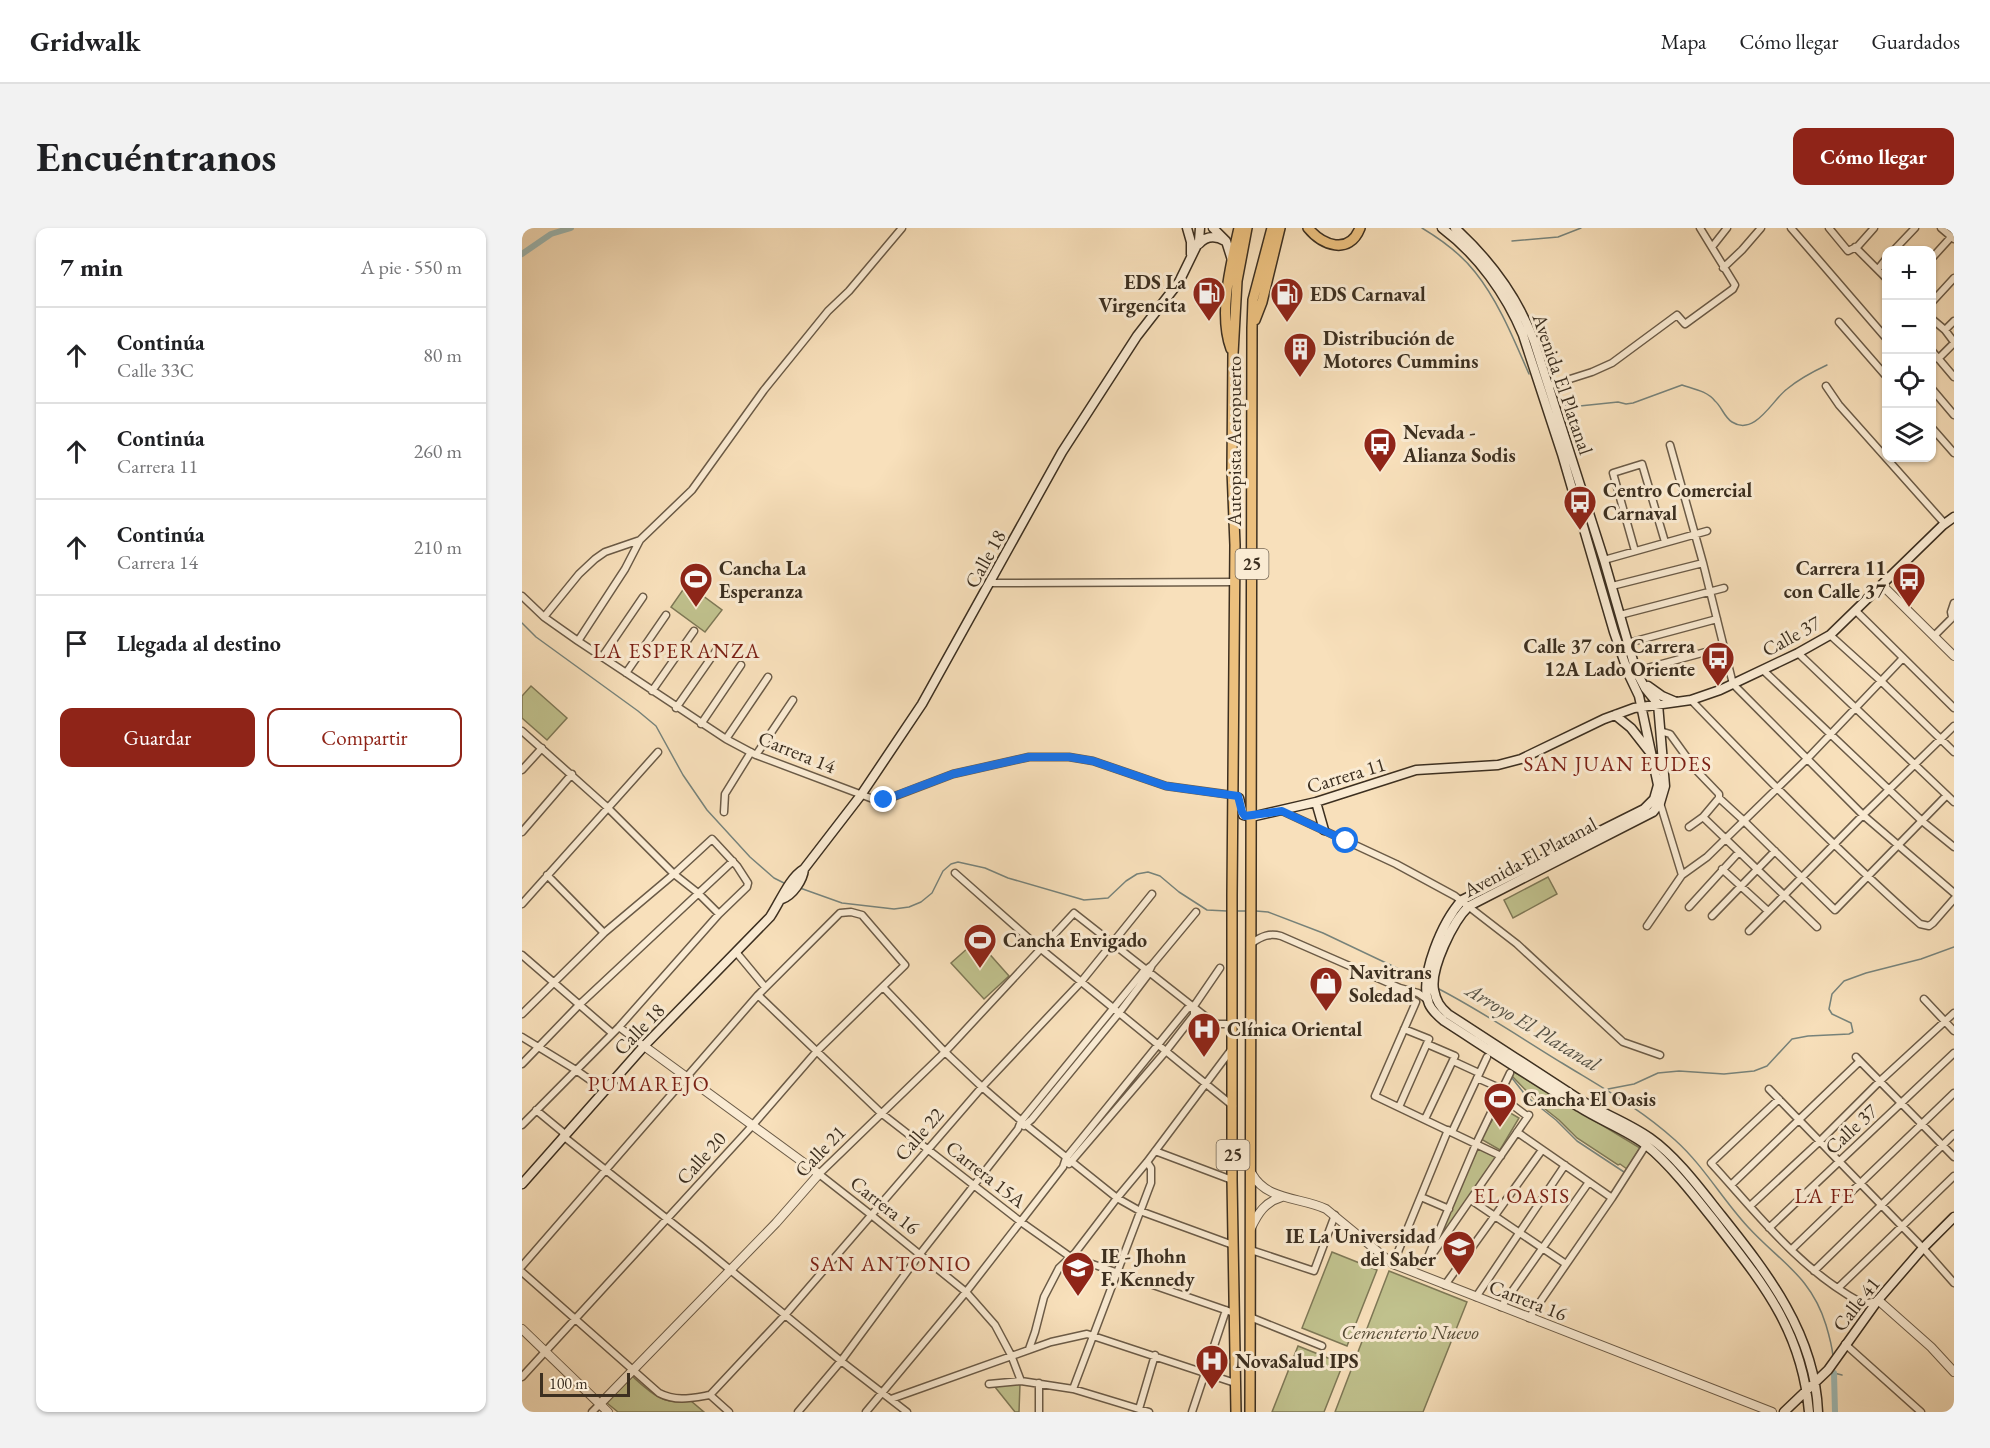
<!DOCTYPE html>
<html lang="es">
<head>
<meta charset="utf-8">
<style>
  :root { --surface:#fff; --page:#f2f2f2; --text:#202124; --muted:#757577; --line:#e0e0e0; --accent:#8f2418 }
  body { margin:0; font-family:"EB Garamond",serif; background:var(--page); color:var(--text) }
  .controls { position:absolute; right:18px; top:18px; display:grid; overflow:hidden; border-radius:12px; box-shadow:0 2px 4px #0004 }
  .controls button { width:54px; height:54px; display:grid; place-items:center; padding:0; border:0; border-bottom:2px solid var(--line); background:var(--surface); color:var(--text); font:30px sans-serif }
  .scale { position:absolute; left:18px; bottom:15px; width:90px; box-sizing:border-box; padding-left:6px; border:3px solid #3c2f20; border-top:0; font-size:16px; line-height:21px; white-space:nowrap; color:#3c2f20; -webkit-text-stroke:4px #faebd3; paint-order:stroke }
  .stop { position:absolute; width:18px; height:18px; margin:-14px; border:4px solid #1a73e8; border-radius:50%; background:#fff }
  .stop.end { background:#1a73e8; border-color:#fff; box-shadow:0 2px 6px #0008 }
  .list { margin:0; padding:0; list-style:none }
  h2 { display:flex; justify-content:space-between; align-items:center; height:78px; margin:0; padding:0 24px; font-size:26px }
  h2 small { font-size:20px; font-weight:400; color:var(--muted) }
  .list li { display:grid; grid-template-columns:39px 1fr auto; gap:18px; align-items:center; box-sizing:border-box; height:96px; padding:0 24px; border-top:2px solid var(--line) }
  .list b { display:block; font-size:22px; white-space:nowrap }
  .list p { margin:0; font-size:20px; white-space:nowrap; color:var(--muted) }
  .list em { font-size:20px; font-style:normal; color:var(--muted) }
  .actions { display:flex; gap:12px; padding:18px 24px }
  .actions a { flex:1; padding:14px 0; border:2px solid var(--accent); border-radius:12px; text-align:center; font-size:21px; color:var(--accent) }
  .actions .main { background:var(--accent); color:#fff }
  .icon { flex:none; width:33px; height:33px; fill:none; stroke:currentColor; stroke-width:2; stroke-linecap:round; stroke-linejoin:round }
  .map { position:relative; flex:none; width:1432px; height:1184px; overflow:hidden; border-radius:12px }
  header { display:flex; align-items:center; gap:36px; box-sizing:border-box; height:84px; padding:0 30px; background:var(--surface); border-bottom:2px solid var(--line) }
  header strong { font-size:28px }
  nav { display:flex; gap:33px; margin-inline-start:auto; font-size:21px }
  .intro { display:flex; align-items:center; justify-content:space-between; box-sizing:border-box; height:144px; padding:0 36px }
  h1 { margin:0; font-size:42px }
  .button { padding:15px 27px; border-radius:12px; background:var(--accent); color:#fff; font-size:21px; font-weight:700 }
  main { display:flex; gap:36px; padding:0 36px }
  aside { flex:1; background:var(--surface); border-radius:12px; box-shadow:0 2px 4px #0004 }
  .map>svg:first-child { display:block }
  .green { fill:#c0c18d; stroke:#7e7856; stroke-width:1.5 }
  .lines { fill:none; stroke-linecap:round; stroke-linejoin:round }
  .stream { stroke:#77837b; stroke-width:1.5 }
  .canal { stroke:#9fbbb7; stroke-width:6 }
  .minor-casing { stroke:#6b5b47; stroke-width:9 }
  .tertiary-casing { stroke:#6b5b47; stroke-width:10 }
  .secondary-casing { stroke:#3c2f20; stroke-width:11 }
  .trunk-casing { stroke:#3c2f20; stroke-width:12 }
  .minor { stroke:#faebd3; stroke-width:6 }
  .tertiary { stroke:#faebd3; stroke-width:8 }
  .secondary { stroke:#faebd3; stroke-width:8 }
  .trunk { stroke:#ecc07e; stroke-width:9 }
  .route { stroke:#1a73e8; stroke-width:8 }
  .labels { text-anchor:middle; stroke-width:6; stroke-linejoin:round; paint-order:stroke }
  .shield { fill:#faebd3; stroke:#756756; stroke-width:1.5 }
  .shield-label { font-size:18px; font-weight:bold; fill:#3c2f20 }
  .poi-label { font-size:20px; font-weight:bold; fill:#3c2f20; stroke:#faebd3; text-anchor:start }
  .street-label { font-size:20px; fill:#3c2f20; stroke:#faebd3 }
  .park-label { font-size:20px; font-style:italic; fill:#564c36; stroke:#faebd3 }
  .neighbourhood-label { font-size:21px; letter-spacing:1.5px; fill:#7a1f14; stroke:#faebd3 }
  .water-label { font-size:21px; font-style:italic; fill:#555246; stroke:#faebd3 }
</style>
</head>
<body>
<header>
<strong>Gridwalk</strong>
<nav><a>Mapa</a><a>Cómo llegar</a><a>Guardados</a></nav>
</header>
<div class="intro"><h1>Encuéntranos</h1><a class="button">Cómo llegar</a></div>
<main>
<aside>
<h2>7 min<small>A pie · 550 m</small></h2>
<ul class="list">
<li><svg class="icon" aria-label="ahead" viewBox="0 0 24 24"><path d="M12 20V5M6 11l6-6 6 6"/></svg><div><b>Continúa</b><p>Calle 33C</p></div><em>80 m</em></li>
<li><svg class="icon" aria-label="ahead" viewBox="0 0 24 24"><path d="M12 20V5M6 11l6-6 6 6"/></svg><div><b>Continúa</b><p>Carrera 11</p></div><em>260 m</em></li>
<li><svg class="icon" aria-label="ahead" viewBox="0 0 24 24"><path d="M12 20V5M6 11l6-6 6 6"/></svg><div><b>Continúa</b><p>Carrera 14</p></div><em>210 m</em></li>
<li><svg class="icon" aria-label="arrive" viewBox="0 0 24 24"><path d="M6 21V4h12l-3 4 3 4H6"/></svg><div><b>Llegada al destino</b></div></li>
</ul>
<div class="actions"><a class="main">Guardar</a><a>Compartir</a></div>
</aside>
<div class="map">
<svg width="1432" height="1184" viewBox="0 0 1432 1184">
  <rect width="100%" height="100%" fill="#f8e0bb"/>
  <filter id="stains"><feTurbulence type="fractalNoise" baseFrequency=".00333" numOctaves="4"/><feColorMatrix values="0 0 0 0 .2 0 0 0 0 .09 0 0 0 0 .02 0 0 0 .5 -.17"/></filter>
  <radialGradient id="worn" r=".72"><stop offset=".6" stop-color="#630" stop-opacity="0"/><stop offset="1" stop-color="#630" stop-opacity=".3"/></radialGradient>
  <path class="green" d="M165 356 200 382 183 404 149 379Z
    M9 458 45 490 25 512 0 490V468Z
    M1026 649 1035 666 991 690 982 672Z
    M455 712 487 748 462 771 429 735Z
    M992 844 1118 920 1105 941 1098 936 1096 937 1055 910 1037 892 1018 877 989 847Z
    M978 879 997 890 978 922 959 911Z
    M956 920 975 929 908 1028Z
    M810 1024 855 1042 825 1118 780 1100Z
    M867 1043 945 1074 901 1184H813Z
    M776 1118 821 1136 802 1184H750Z
    M110 1148C130 1166 140 1177 169 1173L182 1184H96L85 1175Z
    M491 1156H498L497 1184H493L473 1159Z"/>
  <g class="lines">
    <path class="stream" d="M900 0C920 12 939 26 953 44 977 74 992 112 1007 146
      M990 13 1036 9 1059 0
      M1041 176 1048 179 1096 174 1104 176 1111 175 1160 157C1172 161 1185 163 1193 173 1200 179 1202 189 1210 194 1233 209 1251 171 1265 161 1277 151 1290 144 1305 137
      M0 395 14 409 116 483 134 498 161 547 185 582 228 629 252 650 264 656
      M278 660 320 675 372 681 387 679 399 674 410 665 421 643 429 636 436 634 463 640 486 650 562 672 586 670 604 653 615 646 626 644 638 648 657 664 685 682 705 683
      M713 683H726
      M734 683 746 684 801 705 900 752
      M915 760C958 782 999 810 1040 835 1079 859 1119 881 1153 912 1182 938 1200 971 1226 999 1258 1034 1289 1048 1304 1097 1307 1107 1310 1118 1311 1128
      M990 850 1005 869 1034 892 1055 913 1102 944
      M1086 861 1112 856 1136 845 1157 843 1202 846 1232 843 1245 838 1270 811 1286 808 1327 806 1331 804 1329 795 1310 786 1307 781 1310 766 1322 753 1344 745 1399 731 1432 719
      M1311 1142 1312 1145 1320 1147"/>
    <path class="canal" d="M0 26 29 6 49 0
      M1312 1145 1313 1184"/>
    <defs>
      <path id="minor" d="M1269 0 1364 110
        M1307 0 1326 23 1336 18 1352 0
        M1419 0 1432 11
        M1190 19 1205 0
        M1333 19 1364 50
        M1372 22 1393 0
        M1410 30 1429 9
        M1201 40 1220 22 1239 0
        M1356 41 1364 31
        M1410 74 1432 50
        M1410 91 1423 102 1432 114
        M1317 94 1364 148
        M1423 102 1432 93
        M1410 123 1432 149
        M1416 131 1432 115
        M1026 158 1070 144 1090 135 1155 87 1163 96 1211 61 1213 57 1178 0
        M1304 158 1317 177 1423 296
        M1410 161 1432 187
        M1410 200 1432 225
        M1148 217 1181 335 1211 456 1341 587 1432 665
        M1113 323 1091 245 1120 236 1143 314
        M1082 332 1185 303
        M468 355 713 354
        M1090 358 1181 335
        M0 368 22 389 56 413 204 511 234 527 351 571 368 570 431 546 507 529H547L571 533 644 558 710 567
        M1334 383 1432 480
        M1098 387 1202 360
        M22 389 57 346 73 331 83 324 118 312 170 262 242 162 306 83 327 63 380 0
        M1430 389 1429 384 1432 375
        M1308 407 1360 454 1432 524
        M1412 408 1432 388
        M56 413 103 341 118 312
        M1106 415 1195 391
        M1276 425 1432 574
        M80 429 121 369
        M1114 443 1202 419
        M1242 443 1400 593 1432 619
        M104 445 144 387
        M130 463 172 403
        M1169 472C1243 549 1318 625 1398 696L1407 698 1411 695 1432 671
        M154 480 196 420
        M179 496 219 437
        M0 503 85 579 152 646 176 665 197 686
        M1138 503 1148 506 1174 542 1197 566V570L1221 592 1313 682 1424 568
        M204 511 246 449
        M234 527 271 472
        M0 542 20 520
        M1138 575 1160 647
        M760 583 874 636 933 668 995 716 1101 814 1138 827
        M202 584 203 566 229 524
        M1181 589 1295 699
        M1167 599 1181 589 1197 570
        M0 604 50 546
        M1200 641 1246 683
        M433 645 519 721 711 878
        M25 647 82 705
        M0 676 136 524
        M1167 679 1217 624
        M1190 688 1253 623
        M1125 698 1160 647 1185 629 1285 531 1381 430
        M1227 703 1341 587 1432 498
        M730 715C740 708 747 705 759 708L878 760 896 765 906 772
        M214 724 243 759
        M0 727 90 805
        M869 756 878 766 894 774 853 868 979 928
        M361 759 423 824 460 859 504 897 595 970 618 983 711 1017
        M236 767 359 885 499 994 547 1028 712 1085
        M1402 771 1432 803
        M0 786 82 705 152 646 190 611 215 638 226 655 225 659 197 686 97 799 0 897
        M97 799 122 818
        M0 809 54 842 82 862
        M1334 829 1432 929
        M931 833 957 845
        M0 836 57 777 211 633
        M955 850 980 861
        M1247 861 1401 1020 1432 1055
        M977 867 1005 888
        M1257 871 1189 935C1234 984 1277 1041 1338 1074L1346 1075 1355 1073
        M877 879 907 811 882 801
        M14 882 43 906
        M903 891 933 828 905 816
        M502 898 510 891 597 785 625 748 630 737 674 684
        M930 904 965 829
        M995 904 1090 970
        M41 908 178 1017 319 1133 385 1184
        M633 923 710 952
        M547 936 644 823 672 787V778
        M1209 957 1338 833
        M899 969 927 981
        M949 972 1044 1036
        M1228 978 1298 913 1358 853 1432 785
        M1247 1000 1432 825
        M729 1022 792 1043 813 987
        M1269 1022 1432 865
        M912 1024 1007 887
        M871 1036 926 902
        M903 1036 954 916 988 845
        M0 1038 236 767 318 685 329 684 340 687 383 737 295 823 230 898 0 1149
        M1292 1043 1432 906
        M0 1044 137 1165C154 1174 170 1170 188 1167L207 1184
        M923 1057 1020 922
        M1316 1060 1432 948
        M954 1069 1043 937
        M979 1079 1067 954
        M728 1089 800 1118
        M1007 1090 1090 970 1124 917
        M1323 1116 1399 1184
        M507 1121 513 1104 522 1069 537 1040 553 1025 595 970 625 934 709 822
        M499 1153 489 1127 473 1097 444 1064 348 986 297 946 423 824 552 685 688 792 695 796H710
        M467 1156 499 1153 551 1161 627 1184
        M551 1161 629 955V940L625 934
        M188 1167 263 1087 460 859 559 754 630 666
        M369 1171 529 1114 565 1106 713 1155
        M617 1181 633 1127
        M70 1184 77 1177
        M276 1184 319 1133 398 1026 496 901 499 893 621 744 630 737
        M344 1184 444 1064 541 939 544 930 665 781 672 778 698 740
        M517 1184V1155
        M670 1184 704 1082"/>
      <path id="tertiary" d="M1360 357 1432 428
        M730 946C745 973 779 969 804 981L871 1036 1250 1184
        M729 1000C736 985 743 974 760 969
        M1356 1072 1409 1119 1432 1144
        M0 1101 86 1184
        M77 1177 254 995 297 946 122 818"/>
      <path id="secondary" d="M665 0 669 14V26
        M691 0 704 13 710 32
        M920 0C956 27 984 66 1001 107L1040 226 1092 404 1107 447 1117 468 1136 557 1132 571 1122 581 940 672C921 693 896 748 907 776 910 783 916 788 922 793 967 822 1011 851 1057 879 1077 892 1106 903 1124 917 1148 936 1175 971 1194 995 1242 1057 1280 1103 1287 1184
        M933 0C967 31 996 70 1012 113L1082 332 1114 443 1123 460 1136 476 1143 558 1138 575 1131 584 947 678C931 693 908 741 912 762 914 773 918 779 926 786 971 815 1015 844 1060 873 1082 886 1107 895 1128 910 1155 929 1179 962 1199 987 1246 1046 1293 1106 1296 1184
        M677 16C684 8 693 7 703 13
        M1126 458 1140 468 1154 474
        M1093 487 1109 500 1127 523
        M710 567 717 570 721 587 729 589 794 574 894 542 976 537 999 531 1082 491 1112 480 1169 472 1198 462 1276 425 1308 407 1421 297 1432 289
        M794 574 802 602
        M260 671C271 667 281 652 282 641
        M0 956 122 818 248 689C258 674 267 650 282 641L339 567 400 476 540 224 615 108 657 54 677 13 678 0
        M1262 1184 1306 1142 1356 1072 1401 1020 1432 989"/>
      <path id="trunk" d="M786 0C800 17 827 28 838 0
        M733 92 740 74 758 0
        M709 121C696 86 709 36 717 0
        M714 1184 710 952V668L713 317 710 242 711 126 715 53 725 0
        M728 1184 730 100 731 72 750 0"/>
    </defs>
    <use href="#minor" class="minor-casing"/>
    <use href="#tertiary" class="tertiary-casing"/>
    <use href="#secondary" class="secondary-casing"/>
    <use href="#trunk" class="trunk-casing"/>
    <use href="#minor" class="minor"/>
    <use href="#tertiary" class="tertiary"/>
    <use href="#secondary" class="secondary"/>
    <use href="#trunk" class="trunk"/>
  </g>
  <g class="lines">
    <path class="route" d="M362 572 431 546 507 529H547L571 533 644 558 716 568 720 584 723 588 760 583 824 613"/>
  </g>
  <defs>
    <symbol id="fuel-pin" viewBox="-11 -11 22 30"><path d="M0 17L-7.5 6A9.5 9.5 0 1 1 7.5 6Z" fill="#8f2418" stroke="#faebd3"/><path d="M-5.5-6h7V0h2V4h1.3V-2.5L3-4.5l.8-.8L6-3V5H2.5V1h-1V6h-7ZM-4.2-4.7v3.2H.2V-4.7Z" fill="#fff"/></symbol>
    <symbol id="building-pin" viewBox="-11 -11 22 30"><path d="M0 17L-7.5 6A9.5 9.5 0 1 1 7.5 6Z" fill="#8f2418" stroke="#faebd3"/><path d="M-4-6H4V6H1V3H-1V6H-4ZM-2.5-4.3h1.7v1.8h-1.7ZM.8-4.3h1.7v1.8H.8ZM-2.5-1h1.7V.8h-1.7ZM.8-1h1.7V.8H.8Z" fill="#fff"/></symbol>
    <symbol id="bus-pin" viewBox="-11 -11 22 30"><path d="M0 17L-7.5 6A9.5 9.5 0 1 1 7.5 6Z" fill="#8f2418" stroke="#faebd3"/><path d="M-5-6H5V4H4V6H2V4H-2V6H-4V4H-5ZM-3.5-4V0h7V-4ZM-3.5 1.2v1.5H-2V1.2ZM2 1.2v1.5H3.5V1.2Z" fill="#fff"/></symbol>
    <symbol id="stadium-pin" viewBox="-11 -11 22 30"><path d="M0 17L-7.5 6A9.5 9.5 0 1 1 7.5 6Z" fill="#8f2418" stroke="#faebd3"/><path d="M0-5a6.5 5 0 1 0 0 10a6.5 5 0 1 0 0-10ZM-3.5-1.8h7v3.6h-7Z" fill="#fff"/></symbol>
    <symbol id="shop-pin" viewBox="-11 -11 22 30"><path d="M0 17L-7.5 6A9.5 9.5 0 1 1 7.5 6Z" fill="#8f2418" stroke="#faebd3"/><path d="M-5-2.5h2.3a2.7 3.5 0 0 1 5.4 0H5L5.5 6h-11ZM-1.5-2.5h3a1.5 2.3 0 0 0-3 0Z" fill="#fff"/></symbol>
    <symbol id="hospital-pin" viewBox="-11 -11 22 30"><path d="M0 17L-7.5 6A9.5 9.5 0 1 1 7.5 6Z" fill="#8f2418" stroke="#faebd3"/><path d="M-5-5h3v3.5h4V-5h3V5h-3V1.5h-4V5h-3Z" fill="#fff"/></symbol>
    <symbol id="school-pin" viewBox="-11 -11 22 30"><path d="M0 17L-7.5 6A9.5 9.5 0 1 1 7.5 6Z" fill="#8f2418" stroke="#faebd3"/><path d="M0-5L7-2L0 1L-7-2ZM-4 1L0 2.5L4 1V4Q0 6-4 4Z" fill="#fff"/></symbol>
  </defs>
  <g fill-rule="evenodd">
    <use href="#fuel-pin" x="668" y="46" width="38" height="52"/>
    <use href="#fuel-pin" x="746" y="47" width="38" height="52"/>
    <use href="#building-pin" x="759" y="102" width="38" height="52"/>
    <use href="#bus-pin" x="839" y="197" width="38" height="52"/>
    <use href="#bus-pin" x="1039" y="255" width="38" height="52"/>
    <use href="#stadium-pin" x="155" y="332" width="38" height="52"/>
    <use href="#bus-pin" x="1368" y="332" width="38" height="52"/>
    <use href="#bus-pin" x="1177" y="411" width="38" height="52"/>
    <use href="#stadium-pin" x="439" y="693" width="38" height="52"/>
    <use href="#shop-pin" x="785" y="736" width="38" height="52"/>
    <use href="#hospital-pin" x="663" y="782" width="38" height="52"/>
    <use href="#stadium-pin" x="959" y="852" width="38" height="52"/>
    <use href="#school-pin" x="918" y="1000" width="38" height="52"/>
    <use href="#school-pin" x="537" y="1021" width="38" height="52"/>
    <use href="#hospital-pin" x="671" y="1114" width="38" height="52"/>
  </g>
  <g class="labels">
    <g class="shield">
      <rect x="713.5" y="321" width="33" height="30" rx="4.5"/>
      <rect x="694.5" y="912" width="33" height="30" rx="4.5"/>
    </g>
    <g class="shield-label">
      <text x="730" y="342">25</text>
      <text x="711" y="933">25</text>
    </g>
    <g class="poi-label">
      <text x="664" y="61" text-anchor="end">EDS La<tspan x="664" dy="23">Virgencita</tspan></text>
      <text x="788" y="73">EDS Carnaval</text>
      <text x="801" y="117">Distribución de<tspan x="801" dy="23">Motores Cummins</tspan></text>
      <text x="881" y="211">Nevada -<tspan x="881" dy="23">Alianza Sodis</tspan></text>
      <text x="1081" y="269">Centro Comercial<tspan x="1081" dy="23">Carnaval</tspan></text>
      <text x="197" y="347">Cancha La<tspan x="197" dy="23">Esperanza</tspan></text>
      <text x="1364" y="347" text-anchor="end">Carrera 11<tspan x="1364" dy="23">con Calle 37</tspan></text>
      <text x="1173" y="425" text-anchor="end">Calle 37 con Carrera<tspan x="1173" dy="23">12A Lado Oriente</tspan></text>
      <text x="481" y="719">Cancha Envigado</text>
      <text x="827" y="751">Navitrans<tspan x="827" dy="23">Soledad</tspan></text>
      <text x="705" y="808">Clínica Oriental</text>
      <text x="1001" y="878">Cancha El Oasis</text>
      <text x="914" y="1015" text-anchor="end">IE La Universidad<tspan x="914" dy="23">del Saber</tspan></text>
      <text x="579" y="1035">IE - Jhohn<tspan x="579" dy="23">F. Kennedy</tspan></text>
      <text x="713" y="1140">NovaSalud IPS</text>
    </g>
    <g class="street-label">
      <text transform="translate(1041 156) rotate(71)" y="7">Avenida El Platanal</text>
      <text transform="translate(712 213) rotate(-90)" y="7">Autopista Aeropuerto</text>
      <text transform="translate(463 331) rotate(-61)" y="7">Calle 18</text>
      <text transform="translate(1269 408) rotate(-29)" y="7">Calle 37</text>
      <text transform="translate(275 524) rotate(22)" y="7">Carrera 14</text>
      <text transform="translate(824 547) rotate(-17)" y="7">Carrera 11</text>
      <text transform="translate(1008 629) rotate(-28)" y="7">Avenida El Platanal</text>
      <text transform="translate(117 801) rotate(-46)" y="7">Calle 18</text>
      <text transform="translate(1329 901) rotate(-43)" y="7">Calle 37</text>
      <text transform="translate(397 906) rotate(-49)" y="7">Calle 22</text>
      <text transform="translate(298 923) rotate(-46)" y="7">Calle 21</text>
      <text transform="translate(179 930) rotate(-48)" y="7">Calle 20</text>
      <text transform="translate(464 946) rotate(38)" y="7">Carrera 15A</text>
      <text transform="translate(363 977) rotate(38)" y="7">Carrera 16</text>
      <text transform="translate(1006 1072) rotate(21)" y="7">Carrera 16</text>
      <text transform="translate(1334 1076) rotate(-52)" y="7">Calle 41</text>
    </g>
    <g class="park-label">
      <text x="888" y="1111">Cementerio Nuevo</text>
    </g>
    <g class="neighbourhood-label">
      <text x="155" y="430">LA ESPERANZA</text>
      <text x="1096" y="543">SAN JUAN EUDES</text>
      <text x="127" y="863">PUMAREJO</text>
      <text x="1000" y="975">EL OASIS</text>
      <text x="1303" y="975">LA FE</text>
      <text x="369" y="1043">SAN ANTONIO</text>
    </g>
    <g class="water-label">
      <text transform="translate(1011 799) rotate(31)" y="7">Arroyo El Platanal</text>
    </g>
  </g>
  <rect width="100%" height="100%" filter="url(#stains)"/>
  <rect width="100%" height="100%" fill="url(#worn)"/>
</svg>
<div class="controls">
<button>+</button>
<button>−</button>
<button><svg class="icon" aria-label="locate" viewBox="0 0 24 24"><circle cx="12" cy="12" r="6"/><path d="M12 2v4M12 18v4M2 12h4M18 12h4"/></svg></button>
<button><svg class="icon" aria-label="layers" viewBox="0 0 24 24"><path d="M12 4l9 5-9 5-9-5zM3 14l9 5 9-5"/></svg></button>
</div>
<div class="scale">100 m</div>
<div class="stop" style="left:824px;top:613px"></div>
<div class="stop end" style="left:362px;top:572px"></div>
</div>
</main>
</body>
</html>
